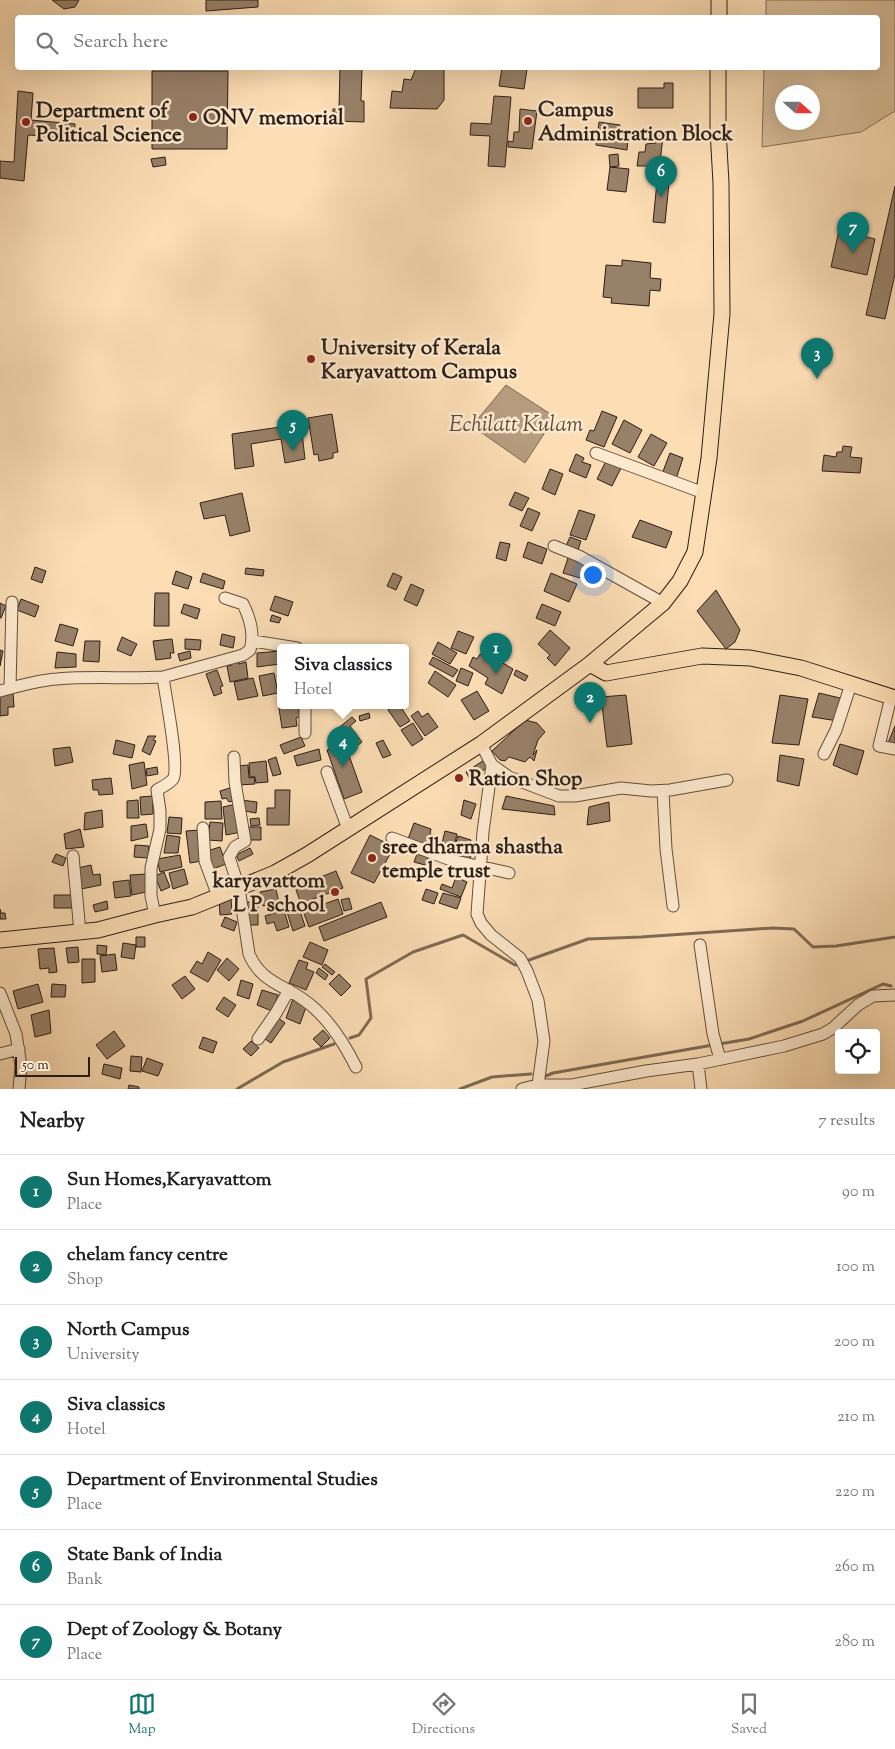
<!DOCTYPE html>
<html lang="en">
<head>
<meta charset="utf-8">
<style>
  :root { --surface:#fff; --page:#f2f2f2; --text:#202124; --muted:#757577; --line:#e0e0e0; --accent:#0f766e }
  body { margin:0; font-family:"Sorts Mill Goudy",serif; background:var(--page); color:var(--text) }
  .controls { position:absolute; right:15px; bottom:15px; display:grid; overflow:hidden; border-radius:5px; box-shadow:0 5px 20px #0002 }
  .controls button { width:45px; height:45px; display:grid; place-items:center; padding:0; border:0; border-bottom:1px solid var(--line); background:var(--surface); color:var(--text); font:25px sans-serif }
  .compass { position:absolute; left:775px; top:85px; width:45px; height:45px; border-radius:50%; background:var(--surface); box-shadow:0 5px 20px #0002; rotate:111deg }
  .scale { position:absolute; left:15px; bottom:12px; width:75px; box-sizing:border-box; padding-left:5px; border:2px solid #2b1e17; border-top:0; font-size:14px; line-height:18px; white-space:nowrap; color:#2b1e17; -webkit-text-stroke:4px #fde9ce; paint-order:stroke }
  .you { position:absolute; left:592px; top:574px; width:18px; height:18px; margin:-12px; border:4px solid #fff; border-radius:50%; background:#1a73e8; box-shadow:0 0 0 8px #1a73e833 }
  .badge { display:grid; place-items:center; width:32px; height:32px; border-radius:50%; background:var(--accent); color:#fff; font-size:16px; font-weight:700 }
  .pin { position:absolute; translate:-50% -41px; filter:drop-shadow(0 1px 2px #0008) }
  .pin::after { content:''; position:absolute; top:26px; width:18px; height:15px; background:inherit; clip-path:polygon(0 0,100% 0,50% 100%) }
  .popup { position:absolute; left:277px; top:644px; width:132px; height:65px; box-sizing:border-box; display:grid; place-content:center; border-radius:5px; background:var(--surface); filter:drop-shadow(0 1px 4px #0005); font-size:16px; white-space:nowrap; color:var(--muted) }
  .popup b { font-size:19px; color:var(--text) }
  .popup::after { content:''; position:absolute; left:50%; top:100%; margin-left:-10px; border:10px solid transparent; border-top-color:var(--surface) }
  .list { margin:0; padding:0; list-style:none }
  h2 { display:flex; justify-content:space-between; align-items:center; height:65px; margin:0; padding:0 20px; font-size:21px }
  h2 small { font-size:16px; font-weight:400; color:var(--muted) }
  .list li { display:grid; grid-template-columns:32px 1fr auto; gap:15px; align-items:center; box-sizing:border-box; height:75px; padding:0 20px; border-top:1px solid var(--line) }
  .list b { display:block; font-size:19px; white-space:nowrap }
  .list p { margin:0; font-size:16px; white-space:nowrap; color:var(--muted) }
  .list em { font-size:16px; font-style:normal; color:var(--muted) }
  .icon { flex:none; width:28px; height:28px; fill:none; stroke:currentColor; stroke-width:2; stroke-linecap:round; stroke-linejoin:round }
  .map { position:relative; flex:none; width:895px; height:1089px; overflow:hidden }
  .search { position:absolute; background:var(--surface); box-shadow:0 5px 20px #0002; left:15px; right:15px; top:15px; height:55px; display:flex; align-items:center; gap:12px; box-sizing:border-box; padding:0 18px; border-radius:5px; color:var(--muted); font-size:19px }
  .sheet { height:590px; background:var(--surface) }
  nav { display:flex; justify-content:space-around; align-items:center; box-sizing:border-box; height:70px; border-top:1px solid var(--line); background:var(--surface); font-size:14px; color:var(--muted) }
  nav a { display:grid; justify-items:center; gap:2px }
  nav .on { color:var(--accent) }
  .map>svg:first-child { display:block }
  .green { fill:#d8bd99; stroke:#826e58; fill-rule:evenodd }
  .water { fill:#b59c7f; stroke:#7e6a55 }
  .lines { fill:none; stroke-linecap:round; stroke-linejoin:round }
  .stream { stroke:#7e6a55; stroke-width:3 }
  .building { fill:#988169; stroke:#2b1e17 }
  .minor-casing { stroke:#5f4e3e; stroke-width:13 }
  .major-casing { stroke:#2b1e17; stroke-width:17 }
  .minor { stroke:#fde9ce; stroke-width:11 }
  .major { stroke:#fcddb4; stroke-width:15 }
  .poi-dot { fill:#8f2418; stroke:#fde9ce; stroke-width:2 }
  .labels { text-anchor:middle; stroke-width:5; stroke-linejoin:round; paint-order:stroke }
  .poi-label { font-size:21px; font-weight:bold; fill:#2b1e17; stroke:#fde9ce; text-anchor:start }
  .water-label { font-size:22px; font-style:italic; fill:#5b4a3b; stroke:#fde9ce }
</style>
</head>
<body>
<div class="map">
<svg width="895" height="1089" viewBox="0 0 895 1089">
  <rect width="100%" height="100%" fill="#fcddb4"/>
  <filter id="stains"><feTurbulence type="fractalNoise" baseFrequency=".004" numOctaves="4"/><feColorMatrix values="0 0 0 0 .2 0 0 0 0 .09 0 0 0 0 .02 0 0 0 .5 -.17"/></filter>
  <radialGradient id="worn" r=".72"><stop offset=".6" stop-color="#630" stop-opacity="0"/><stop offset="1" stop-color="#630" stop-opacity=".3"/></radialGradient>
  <path class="green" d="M766 0H895V111L861 132 762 147 764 68H878V18L766 17ZM812 92V122H782V92Z"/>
  <path class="water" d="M506 385 555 417 525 463 472 426Z"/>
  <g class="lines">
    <path class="stream" d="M529 960 588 939 641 937 773 928 794 929 813 947 836 946 895 937
      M350 1038 359 1035 371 1018 366 979 413 952 463 935 515 965 518 964
      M719 1044 749 1039 803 1021 883 984 891 986
      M546 1076 553 1073 713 1045
      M237 1089 283 1062 334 1044
      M460 1089 492 1077 531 1074"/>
  </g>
  <path class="building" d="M52 0H79L75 7 64 9Z
    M206 0H258V7L206 11Z
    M340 68H362L361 101H364V122L333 121V109H339Z
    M416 68H444V100L437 109 390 108 392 91 402 92 404 79 411 80Z
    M502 68 527 69 524 89 499 86Z
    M152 71H228L227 149H152Z
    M664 83H673V108H638V88H664Z
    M18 91 33 93 31 120 75 124 74 138 28 135 24 181 0 178V161L14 162Z
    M494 96 511 97 505 167 488 166 490 136 470 135 471 123 491 124Z
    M520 109 537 111 532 149 508 147V141L513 142 514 132H519Z
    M599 122 620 125 618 137 628 139 627 150 596 145Z
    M656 136H663L660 163 655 162 653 166H637L639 152H645L646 144 656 143Z
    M618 154 619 166 610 167 609 155Z
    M165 157 166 165 153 167 151 159Z
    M610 167 629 169 626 192 607 190Z
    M658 172 670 173 665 223 653 222Z
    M895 186V274L885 319 866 315Z
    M839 230 875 239 867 275 831 267Z
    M622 260 651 263 650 278 661 279 660 291 650 290 649 306 611 303 612 298 603 297 606 265 622 266Z
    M602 411 617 417 604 447 586 440 590 430 594 431Z
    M332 414 338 452 333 453V458L319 461 318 454 314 455 308 418Z
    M624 420 642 430 630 453 612 444Z
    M301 424 305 459 285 463 281 439 251 444 254 466 235 469 232 434Z
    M651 434 667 443 654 466 638 457Z
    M843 446 852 447 850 457 862 458 860 473 822 471 824 455 836 457 837 452H842Z
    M670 453 683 458 676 479 662 474Z
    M576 454 584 458 582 462 591 465 586 478 569 471Z
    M607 459 622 466 612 486 597 479Z
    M550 469 563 474 555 495 542 489Z
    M515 492 529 498 522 511 509 505Z
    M242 493 250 531 230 536 225 515 204 519 200 503Z
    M528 508 540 513 532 531 520 526Z
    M579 510 595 515 586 540 570 535Z
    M640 520 672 532 666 548 632 537Z
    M570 537 581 541 578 550 566 546Z
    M500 542 510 544 506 561 496 558Z
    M528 542 547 549 542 564 523 557Z
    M568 558 585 563 580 578 563 573Z
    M35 567 46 571 42 583 31 579Z
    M246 568 264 570 263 576 245 574Z
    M176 571 192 577 188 589 172 584Z
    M203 573 225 581 223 589 200 582Z
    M393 573 402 577 396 590 387 586Z
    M551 573 577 584 569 602 544 591Z
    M411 584 424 590 417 606 404 600Z
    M716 590 740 630 735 642 726 649 697 611Z
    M155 593H169V626H154Z
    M275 596 293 602 288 616 270 610Z
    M21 599 39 606 35 617 17 610Z
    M0 603 6 606 1 618H0Z
    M184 604 200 609 197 619 181 613Z
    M542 604 561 612 555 626 536 618Z
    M272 615 281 618 279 623 270 621Z
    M60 624 78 629 73 646 55 641Z
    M550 630 570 648 555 666 547 658 550 655 538 644Z
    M458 631 474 637 466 654 451 648Z
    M222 634 235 637 233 648 220 645Z
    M122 637 137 644 131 656 117 650Z
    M172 639 174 653H170L171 658 156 660 153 641Z
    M185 639 201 640 200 650 185 649Z
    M85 641H100L99 662 83 661Z
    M438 642 457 653 450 664 432 654Z
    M0 650 3 651 0 666Z
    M190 651 191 658 180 661 178 654Z
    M280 651V664L257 667V653Z
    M57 652 76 654V667L55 668Z
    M486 653 513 669 502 694 485 684 488 678 469 666 473 657 477 659 480 654 484 657Z
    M433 657 458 670 453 677 429 664Z
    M239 660V664L246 662 248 678 230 682 227 666 232 665V661Z
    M461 668 473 673 468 686 456 681Z
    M217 670 223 686 220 687 222 693 214 696 206 674Z
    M516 670 528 676 525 681 514 675Z
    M435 671 456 685 448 697 428 683Z
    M274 673 278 693 263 696 259 676Z
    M280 674V691L277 675Z
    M253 678 258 696 238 700 234 682Z
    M477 691 489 711 474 720 461 700Z
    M13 692 14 707H8V715L0 716V693Z
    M819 693 844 699 838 721 812 717Z
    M626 695 632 744 607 747 601 697Z
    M780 695 808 699 799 745 772 743Z
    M278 702H280V706H298L300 717 296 718 297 726 282 728Z
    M394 706H400L410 721 400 727 388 710Z
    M418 711 422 717 428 713 438 727 425 736 411 716Z
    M369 713 370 718 360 721 359 716Z
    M352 717 356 721 350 726 362 742 353 749 336 730Z
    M525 720 537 723 545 732 538 740 533 755 537 750 534 761 530 757 525 762 509 757 505 761 500 760 492 751Z
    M413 723 423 739 412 746 401 730Z
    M895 726V744L888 743Z
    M148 736H156L153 740 156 741 150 755 142 751Z
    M301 737 305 746 284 754 280 745Z
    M116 740 135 745 132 758 113 754Z
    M383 740 391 755 383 758 376 743Z
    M345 744 362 792 344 799 327 750Z
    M840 744 864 751 857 775 833 765Z
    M70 747 73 762 55 766 53 749Z
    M319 749 321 760 297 766 294 756Z
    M780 755 804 759 799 786 777 781Z
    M276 757 281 774 273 776 268 760Z
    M484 760 488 767 470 779 466 772Z
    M266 761 268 782 256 783 255 777H250L249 763Z
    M144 762 147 785 132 789 129 765Z
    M248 765 249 778 254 777 255 784 239 785 238 766Z
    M157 767 158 774 147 776 146 769Z
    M460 774 463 779 457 782 454 776Z
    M111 778 113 794 99 795 98 790H93L92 780Z
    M233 787 236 800 229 802 226 798 222 799 220 791Z
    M275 790H290L289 825H267V808H275Z
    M153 796V814L141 815 140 797Z
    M506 796 554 806 555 815 502 809Z
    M138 800 139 818H127V801Z
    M241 800 257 802 256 813 239 810Z
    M464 800 476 804 471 819 461 815Z
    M221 801 222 819H205V802Z
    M609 802 610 821 587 825 589 807Z
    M236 804 241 832 226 835 223 807Z
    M102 810 103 827 84 830 85 813Z
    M169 817 182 818 181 834 167 833Z
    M259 818 260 825 251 826 250 819Z
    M210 822 223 823 222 841 208 840Z
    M414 823 431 829 430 834 434 835 429 847 408 839Z
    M146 824 148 837 131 841V826Z
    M248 827H261V840H248Z
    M80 829 84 847 66 849 64 834Z
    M200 830 202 861 190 863 186 831Z
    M445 831 457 834 454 846 442 843Z
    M167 835 180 837 178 853H164Z
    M370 835 394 847 374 883 351 873Z
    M458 836 471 840 469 847 456 842Z
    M456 844 473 848 470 859 454 855Z
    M135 845 149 846 148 858 134 857Z
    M220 847 226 864 213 869 207 851Z
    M250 848 253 854 239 861 236 855Z
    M56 854 66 858 63 866 52 862Z
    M417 854 428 857 425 865 414 862Z
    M180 855 182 867 160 872 157 859Z
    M91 865 93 875 100 874 101 885 81 889 78 868Z
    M184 869 188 884 173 889 169 873Z
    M336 871 343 888 310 900 313 908 338 899 343 914 309 927 303 911 307 909 304 899 300 901 295 887Z
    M164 872 170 887 161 891 155 876Z
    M146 874V892L132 895 130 875Z
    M456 877 467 882 461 897 440 889 442 884 452 888Z
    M129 880 131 896 115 898 113 882Z
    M276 889 279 903 263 906 260 892Z
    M426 889 438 893 434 904 422 900Z
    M443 893 461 898 457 909 439 903Z
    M54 895H76V908H54Z
    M231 897 232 914 220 915 219 898Z
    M349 898 352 909 344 911 341 900Z
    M107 901 108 909 95 912 93 905Z
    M244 902H258V925H244Z
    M381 902 387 917 324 941 319 927Z
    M298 905 305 926 293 931 286 909Z
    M0 909 1 913H5L6 919H0Z
    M284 910 289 927 277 931 274 922 267 924 265 916Z
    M225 917 237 922 234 931 221 926Z
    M136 937H145V947H136Z
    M310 942 328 950 322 965 303 957Z
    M123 943 136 945 134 959 121 957Z
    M97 945 107 946 106 955 97 954Z
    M78 947 79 962 68 963 66 948Z
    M54 948 57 972 49 973V968L40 969 38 949Z
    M208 952 221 960 208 982 190 972 197 961 202 964Z
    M115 954 117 970 102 972 100 956Z
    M227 958 239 969 229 981 217 970Z
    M82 959H95V982L82 983Z
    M299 960 308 963 306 969 314 972 306 990 289 983Z
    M325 964 335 972 332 975 322 967Z
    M319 968 328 975 325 980 316 973Z
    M339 974 351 986 341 996 329 984Z
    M185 976 195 989 182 999 172 985Z
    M241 980 253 984 249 999 237 995Z
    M38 984 43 1002 18 1009 13 991Z
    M52 984 66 985 65 997H51Z
    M262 990 278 995 272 1011 257 1005Z
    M224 997 236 1005 228 1017 216 1009Z
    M293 999 307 1004 300 1024 286 1018Z
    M49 1010 51 1033 35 1037 31 1015Z
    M277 1017 285 1023 271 1043 262 1037Z
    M323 1030 330 1038 321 1047 313 1039Z
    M114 1031 125 1046 107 1059 96 1045Z
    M203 1037 217 1042 213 1053 199 1048Z
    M251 1041 259 1048 251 1056 243 1049Z
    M131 1056 142 1057 141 1072 130 1071Z
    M147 1058 163 1064 158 1076 142 1071Z
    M104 1064 122 1068 120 1079 102 1074Z
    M129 1085 139 1087V1089H128Z"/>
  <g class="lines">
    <defs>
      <path id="minor" d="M596 453 704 493
        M554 546 579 556 663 603
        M253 641 297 648
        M163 677 243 655 250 650C255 634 250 618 243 604L225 598
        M10 688 12 602
        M0 691C19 686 38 680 57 679 92 676 128 679 163 677 165 693 180 768 173 779 169 784 162 787 157 790L160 811V829L151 868V896L155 915
        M891 697 879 746 895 749
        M305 733V706
        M481 744 492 765 483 832 477 914 481 923 491 935 520 958 527 971 538 1000 544 1041 538 1085 522 1089
        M824 754 836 730 851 684
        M234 757 235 782 245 841 235 847 229 857 239 888 249 954C261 982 282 984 304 1000 326 1015 344 1043 356 1067
        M492 765 509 777 559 796H575L621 788 651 791 670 790 727 780
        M327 772 348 829
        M663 791 666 849 673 906
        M203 828 205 861 218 896
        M392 838 451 860 509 873
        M73 856 80 932
        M700 945 713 1034 720 1059
        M0 993 16 1034 21 1066 19 1089
        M258 1039 276 1013 289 990
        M0 1054 19 1049
        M698 1064 701 1089
        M540 1089 538 1085H572L646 1071 698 1064 784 1046 823 1034 833 1028 858 1005 873 996 895 995"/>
      <path id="major" d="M719 18V0
        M590 664 606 673 702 656 750 658 801 668 895 698
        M0 940 98 930 155 915 192 907 275 873 307 855 481 744 590 664 663 603 680 581 695 552 709 458 722 314 721 183 718 130V68"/>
    </defs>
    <use href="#minor" class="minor-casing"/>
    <use href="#major" class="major-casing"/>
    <use href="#minor" class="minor"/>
    <use href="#major" class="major"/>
  </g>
  <g class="poi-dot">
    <circle cx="193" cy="117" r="5"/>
    <circle cx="528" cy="121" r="5"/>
    <circle cx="26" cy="122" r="5"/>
    <circle cx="311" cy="359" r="5"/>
    <circle cx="459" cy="778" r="5"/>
    <circle cx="372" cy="858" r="5"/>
    <circle cx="335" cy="892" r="5"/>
  </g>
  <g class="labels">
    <g class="poi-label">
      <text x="538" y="116">Campus<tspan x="538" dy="24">Administration Block</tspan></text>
      <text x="36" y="117">Department of<tspan x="36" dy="24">Political Science</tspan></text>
      <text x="203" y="124">ONV memorial</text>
      <text x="321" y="354">University of Kerala<tspan x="321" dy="24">Karyavattom Campus</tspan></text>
      <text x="469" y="785">Ration Shop</text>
      <text x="382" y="853">sree dharma shastha<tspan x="382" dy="24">temple trust</tspan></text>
      <text x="325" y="887" text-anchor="end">karyavattom<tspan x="325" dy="24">L P school</tspan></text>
    </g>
    <g class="water-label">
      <text x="516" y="431">Echilatt Kulam</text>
    </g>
  </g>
  <rect width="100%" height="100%" filter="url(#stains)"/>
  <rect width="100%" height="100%" fill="url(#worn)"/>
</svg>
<div class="controls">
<button><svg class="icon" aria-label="locate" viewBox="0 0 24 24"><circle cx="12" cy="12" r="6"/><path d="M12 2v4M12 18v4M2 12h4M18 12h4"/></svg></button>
</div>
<svg class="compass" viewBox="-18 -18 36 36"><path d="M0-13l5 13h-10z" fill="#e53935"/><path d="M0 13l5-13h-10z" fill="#757577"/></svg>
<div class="scale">50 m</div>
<div class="you"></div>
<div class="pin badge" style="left:496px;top:674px">1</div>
<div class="pin badge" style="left:590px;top:723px">2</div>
<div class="pin badge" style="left:817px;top:379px">3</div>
<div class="pin badge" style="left:343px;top:767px">4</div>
<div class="popup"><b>Siva classics</b>Hotel</div>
<div class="pin badge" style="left:293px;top:451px">5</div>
<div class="pin badge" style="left:661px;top:197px">6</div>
<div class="pin badge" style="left:853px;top:253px">7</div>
<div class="search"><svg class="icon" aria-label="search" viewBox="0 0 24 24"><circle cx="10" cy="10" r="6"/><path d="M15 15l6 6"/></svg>Search here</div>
</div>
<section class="sheet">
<h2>Nearby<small>7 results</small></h2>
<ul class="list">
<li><span class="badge">1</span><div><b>Sun Homes,Karyavattom</b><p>Place</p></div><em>90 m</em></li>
<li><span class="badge">2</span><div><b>chelam fancy centre</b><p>Shop</p></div><em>100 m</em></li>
<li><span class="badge">3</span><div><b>North Campus</b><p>University</p></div><em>200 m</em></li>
<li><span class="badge">4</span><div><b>Siva classics</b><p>Hotel</p></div><em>210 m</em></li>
<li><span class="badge">5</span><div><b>Department of Environmental Studies</b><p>Place</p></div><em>220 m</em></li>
<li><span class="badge">6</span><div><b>State Bank of India</b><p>Bank</p></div><em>260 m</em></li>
<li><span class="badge">7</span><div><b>Dept of Zoology &amp; Botany</b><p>Place</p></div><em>280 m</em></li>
</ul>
</section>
<nav>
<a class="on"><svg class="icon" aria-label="map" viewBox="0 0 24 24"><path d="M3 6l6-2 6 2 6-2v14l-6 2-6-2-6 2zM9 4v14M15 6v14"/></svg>Map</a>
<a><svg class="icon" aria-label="directions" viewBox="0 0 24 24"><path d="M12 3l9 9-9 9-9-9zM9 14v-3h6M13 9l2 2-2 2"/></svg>Directions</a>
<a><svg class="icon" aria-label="saved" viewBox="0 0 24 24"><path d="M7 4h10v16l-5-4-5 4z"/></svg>Saved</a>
</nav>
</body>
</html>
